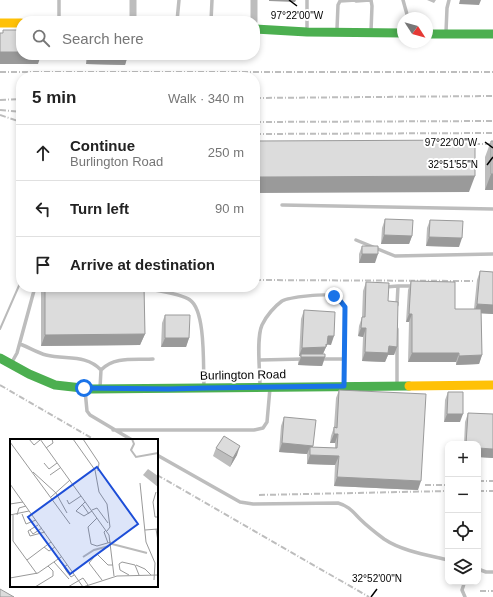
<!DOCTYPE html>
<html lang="en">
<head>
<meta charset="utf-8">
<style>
  :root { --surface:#fff; --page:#f6f6f6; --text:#222; --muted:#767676; --line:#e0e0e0 }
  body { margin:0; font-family:Helvetica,sans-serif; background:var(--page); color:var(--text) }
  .controls { position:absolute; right:12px; bottom:12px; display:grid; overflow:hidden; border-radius:8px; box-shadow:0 2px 6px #0003 }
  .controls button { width:36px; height:36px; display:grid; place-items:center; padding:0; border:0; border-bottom:1px solid var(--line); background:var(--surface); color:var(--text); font:20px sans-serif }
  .compass { position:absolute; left:397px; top:12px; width:36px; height:36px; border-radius:50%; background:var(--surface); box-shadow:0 2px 6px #0003; rotate:126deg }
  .stop { position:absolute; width:12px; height:12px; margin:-9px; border:3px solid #1a73e8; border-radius:50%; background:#fff }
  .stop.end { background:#1a73e8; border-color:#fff; box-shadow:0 1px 4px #0008 }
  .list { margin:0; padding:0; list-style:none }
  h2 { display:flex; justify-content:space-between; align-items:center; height:52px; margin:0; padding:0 16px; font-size:17px }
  h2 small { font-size:13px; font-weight:400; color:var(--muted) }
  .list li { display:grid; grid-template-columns:26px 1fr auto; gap:12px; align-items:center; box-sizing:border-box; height:56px; padding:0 16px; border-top:1px solid var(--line) }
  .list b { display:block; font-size:15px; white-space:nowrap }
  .list p { margin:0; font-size:13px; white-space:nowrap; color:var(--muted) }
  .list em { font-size:13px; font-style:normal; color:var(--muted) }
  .icon { flex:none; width:22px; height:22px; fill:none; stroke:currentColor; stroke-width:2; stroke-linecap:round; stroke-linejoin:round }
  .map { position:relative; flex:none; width:493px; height:597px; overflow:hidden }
  .search { position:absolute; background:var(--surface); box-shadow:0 2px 6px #0003; left:16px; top:16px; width:244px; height:44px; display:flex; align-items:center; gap:10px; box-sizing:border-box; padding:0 14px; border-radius:16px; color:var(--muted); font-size:15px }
  .panel { position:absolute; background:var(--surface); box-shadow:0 2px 6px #0003; left:16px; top:72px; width:244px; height:220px; border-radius:16px }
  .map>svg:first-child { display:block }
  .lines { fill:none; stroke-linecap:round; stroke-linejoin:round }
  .stream { stroke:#bababa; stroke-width:2 }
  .lane { stroke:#bdbdbd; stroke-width:3.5 }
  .street { stroke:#bdbdbd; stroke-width:7 }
  .fast { stroke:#4caf50; stroke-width:9 }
  .slow { stroke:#ffc107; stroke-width:9 }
  .rail { stroke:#bdbdbd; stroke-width:2; stroke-dasharray:6 2 1 2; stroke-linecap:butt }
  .wall { fill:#bdbdbd }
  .shaded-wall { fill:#9a9a9a }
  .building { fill:#dcdcdc; stroke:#9a9a9a }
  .route { stroke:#1a73e8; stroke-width:5 }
  .ticks { fill:none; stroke:#000; stroke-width:1.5 }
  .labels { text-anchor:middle; stroke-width:4; stroke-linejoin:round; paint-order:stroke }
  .street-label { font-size:12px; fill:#000; stroke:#fff }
  .inset-river { fill:none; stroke:#bababa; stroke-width:2 }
  .inset-road { fill:none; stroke:#999; stroke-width:1 }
  .view { fill:#1d4ed8; fill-opacity:0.15; stroke:#1d4ed8; stroke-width:2 }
  .inset-edge { fill:none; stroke:#000; stroke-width:2 }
  .ticks-label { font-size:10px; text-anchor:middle; fill:#000; stroke:#fff; stroke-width:4; stroke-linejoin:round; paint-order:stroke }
</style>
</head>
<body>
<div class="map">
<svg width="493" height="597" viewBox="0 0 493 597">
  <rect width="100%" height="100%" fill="#fff"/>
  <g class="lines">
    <path class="stream" d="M0 329 21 281"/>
    <path class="lane" d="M59 0V21
      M371 0 372 6 371 31
      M403 0 408 18
      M356 1 370 0
      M177 21 179 0
      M211 21 212 0
      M337 29 338 5 340 1 356 0
      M307 31V0
      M446 32 447 8 449 0
      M282 205 493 209
      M356 240 395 256 493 254
      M139 287C151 290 181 293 190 300 206 311 203 367 204 386
      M385 287 398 286
      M397 305 398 286H413
      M20 344C28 347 38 353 46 355 66 360 86 354 101 370L100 388
      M321 359H344
      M260 360 303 359
      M12 362 17 353 35 287
      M101 370C114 356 135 360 153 359
      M397 385V329
      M260 386C260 371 256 338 262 325 266 316 275 306 282 301 289 297 327 293 334 296 339 298 342 303 345 307L344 385
      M85 390 87 411 90 415 132 440
      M113 430H254L263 428 267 422 270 388
      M157 455 240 502 253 504 338 503C349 506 353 512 360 519 367 526 376 533 384 539 402 551 427 555 448 560
      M478 569 486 572H493
      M465 597 462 590 464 584 468 582"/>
    <path class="street" d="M133 0V21
      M254 21V0"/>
    <path class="fast" d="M255 29 307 32 403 33
      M427 34H493
      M0 358 29 374 55 385 91 389 409 386"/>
    <path class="slow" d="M0 23H21
      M409 386 493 385"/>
    <path class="rail" d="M0 72H493
      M255 98 493 96
      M0 100 21 99
      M0 110 21 112
      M0 115 21 122
      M255 122 493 121
      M255 134 493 133
      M463 144H493
      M255 280 473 281
      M0 385 95 440
      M157 475 369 597
      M478 481H493
      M425 485H448
      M478 491H493
      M259 495 448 491
      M480 591H493"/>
  </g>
  <path class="wall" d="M427 0H436L434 3Z
    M86 55H128L125 65 86 64Z
    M491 141 493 190H485V157Z
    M385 219 412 236 409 244H381L382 228Z
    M430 220 459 247 426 246 427 228Z
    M362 246 375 263H359V254Z
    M480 271 493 272V314L481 313 482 355 479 364 456 365V362H408L409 322H406L408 290 411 281 455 309H474L477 280Z
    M366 282 388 301 397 347 394 355H388L385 362 362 361 363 337 358 336 359 326 362 317 363 291Z
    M41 287H144L145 334 140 345 41 346Z
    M304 310 331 345 327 344 323 354 325 357 322 366 298 365V363L300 356H299L301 319Z
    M165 315 189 338 186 347H161L162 323Z
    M339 390 418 490 334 486 335 465 307 464V454L279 452 281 426 284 417 313 447 335 448V443H330L331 436 334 427 336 398Z
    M448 392 460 422H444L445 400Z
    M468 413 493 458 478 457V444H464L465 422Z
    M216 448 237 455 230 467 213 456Z"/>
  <path class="shaded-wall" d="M269 0H296L295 2 269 1Z
    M460 0H481L479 5 459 4Z
    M0 52H21V55H41L38 64H0Z
    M89 55H128L125 65 86 64Z
    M491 174H493V190H485Z
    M475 176 469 192 255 193V177Z
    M384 235 412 236 409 244H381Z
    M429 237 462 238 459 247 426 246Z
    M362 254H378L375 263H359Z
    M477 304 493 305V314L474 313Z
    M409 314H412L409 322H406Z
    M361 328H366L363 337 358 336Z
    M145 334 140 345 41 346 45 335Z
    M328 336H334L331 345 324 344Z
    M165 338H189L186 347H161Z
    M327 345 322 356 301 354 300 356H299L302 348Z
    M389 346 397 347 394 355H388L385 362 362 361 365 352Z
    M412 353H459L456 362H408Z
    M482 355 479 364 456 365 459 356Z
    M301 357H325L322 366 298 365Z
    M447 414H463L460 422H444Z
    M334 434H338L335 443H330Z
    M282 443 313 446 310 455V447L307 454 279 452Z
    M240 446 237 455 230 467 233 458Z
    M478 448 493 449V458L478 457Z
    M310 455 339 456 335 465 307 464Z
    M337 477 421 481 418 490 334 486Z"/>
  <path class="building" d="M3 30H21V52H0V33H3Z
    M475 140V176L255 177V141Z
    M491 141H493V174H491Z
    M385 219 413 220 412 236 384 235Z
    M430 220 463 221 462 238 429 237Z
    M362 246H378V254H362Z
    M480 271 493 272V305L477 304Z
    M411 281 455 282V309H481L482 355 459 356V353H412V314H409Z
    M366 282 389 283 388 301 398 302 397 347 389 346 388 353 365 352 366 328H361L362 317H365Z
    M45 287H144L145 334 45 335Z
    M304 310 335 312 334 336H328L327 345 326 344V347L302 348Z
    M165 315H190L189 338H165Z
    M301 354H325V357H301Z
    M339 390 426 394 421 481 337 477 339 456 310 455V447L337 448 338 434H334V427L337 428Z
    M448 392H463V414H447Z
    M468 413 493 414V449L478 448V444H466Z
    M284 417 316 420 313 446 282 443Z
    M224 436 240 446 233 458 216 448Z
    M0 589 14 597H0Z"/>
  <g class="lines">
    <path class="route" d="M84 388 168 389 206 388 344 386 345 307 338 298 334 296"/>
  </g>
  <path class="ticks" d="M289 0 297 6M485 142 493 148M487 165 493 157M371 597 377 589"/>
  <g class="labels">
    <g class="street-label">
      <text transform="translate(243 375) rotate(-1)" y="4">Burlington Road</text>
    </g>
  </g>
  <g transform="translate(10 439)">
    <rect width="148" height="148" fill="#fff"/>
    <path d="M138 30 148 37V48L133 36Z" fill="#bababa"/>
    <path class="inset-river" d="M122 0 124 5 121 11 126 18 148 14M102 105 137 114M73 118 84 111 99 107"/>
    <path class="inset-road" d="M19 0 24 6 30 1M30 0 99 96 104 137M63 0 85 31 89 53 97 65 100 88 97 92M73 0 89 24 88 32M0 3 60 85M36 9 43 4 42 0M34 24 39 30 47 24M23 33 46 54 57 74M40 36 50 29M130 44 136 103 145 124 144 141M0 45 73 148M146 53 143 63 145 78H148M41 58 60 41M57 61 59 65 71 57M75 63 66 72 74 77 82 72M0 65 13 63M72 65 79 75M82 71 87 69 98 84M12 75 16 85 26 81M0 76 19 72M3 76V102L27 135M7 76 9 69 16 67M87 79 78 88 81 105 87 107 101 103M28 86 18 92 20 97 35 93M146 90 148 102M20 91 23 95 32 89M96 91 94 93 98 104M135 91 148 90M34 108 39 112 45 108M87 115 98 126H103M84 118 79 124 92 141M17 121 41 103M44 123 59 140M57 126 54 128 57 133 61 138 64 136M126 126 135 130 141 136M119 136 110 131 109 125 112 123 125 126 129 136M0 139 28 134 51 118M25 148 43 137V132L38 127M58 148 73 139 78 146M73 148 107 137 148 136"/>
    <path class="view" d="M87 28 128 85 60 135 18 78Z"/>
    <rect width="148" height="148" class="inset-edge"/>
  </g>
  <g class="ticks-label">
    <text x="297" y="19">97°22'00"W</text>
    <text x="451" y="146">97°22'00"W</text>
    <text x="453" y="168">32°51'55"N</text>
    <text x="377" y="582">32°52'00"N</text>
  </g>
</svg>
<div class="controls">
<button>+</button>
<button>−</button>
<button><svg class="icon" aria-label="locate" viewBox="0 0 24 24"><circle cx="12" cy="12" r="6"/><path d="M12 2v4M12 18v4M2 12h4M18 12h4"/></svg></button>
<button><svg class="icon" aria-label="layers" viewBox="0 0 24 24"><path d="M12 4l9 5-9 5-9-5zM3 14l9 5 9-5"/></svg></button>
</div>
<svg class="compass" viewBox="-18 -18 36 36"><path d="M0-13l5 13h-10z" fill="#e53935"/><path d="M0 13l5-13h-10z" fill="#767676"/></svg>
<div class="stop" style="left:84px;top:388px"></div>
<div class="stop end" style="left:334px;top:296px"></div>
<div class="search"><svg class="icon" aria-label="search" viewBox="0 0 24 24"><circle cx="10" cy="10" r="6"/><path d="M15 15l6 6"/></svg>Search here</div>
<section class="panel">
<h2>5 min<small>Walk · 340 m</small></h2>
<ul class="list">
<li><svg class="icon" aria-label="ahead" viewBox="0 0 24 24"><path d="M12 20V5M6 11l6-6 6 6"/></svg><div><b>Continue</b><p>Burlington Road</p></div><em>250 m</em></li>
<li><svg class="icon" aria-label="left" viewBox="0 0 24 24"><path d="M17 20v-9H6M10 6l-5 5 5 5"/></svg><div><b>Turn left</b></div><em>90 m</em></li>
<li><svg class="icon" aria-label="arrive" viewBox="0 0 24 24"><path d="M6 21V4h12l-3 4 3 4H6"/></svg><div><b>Arrive at destination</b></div></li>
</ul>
</section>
</div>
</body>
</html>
